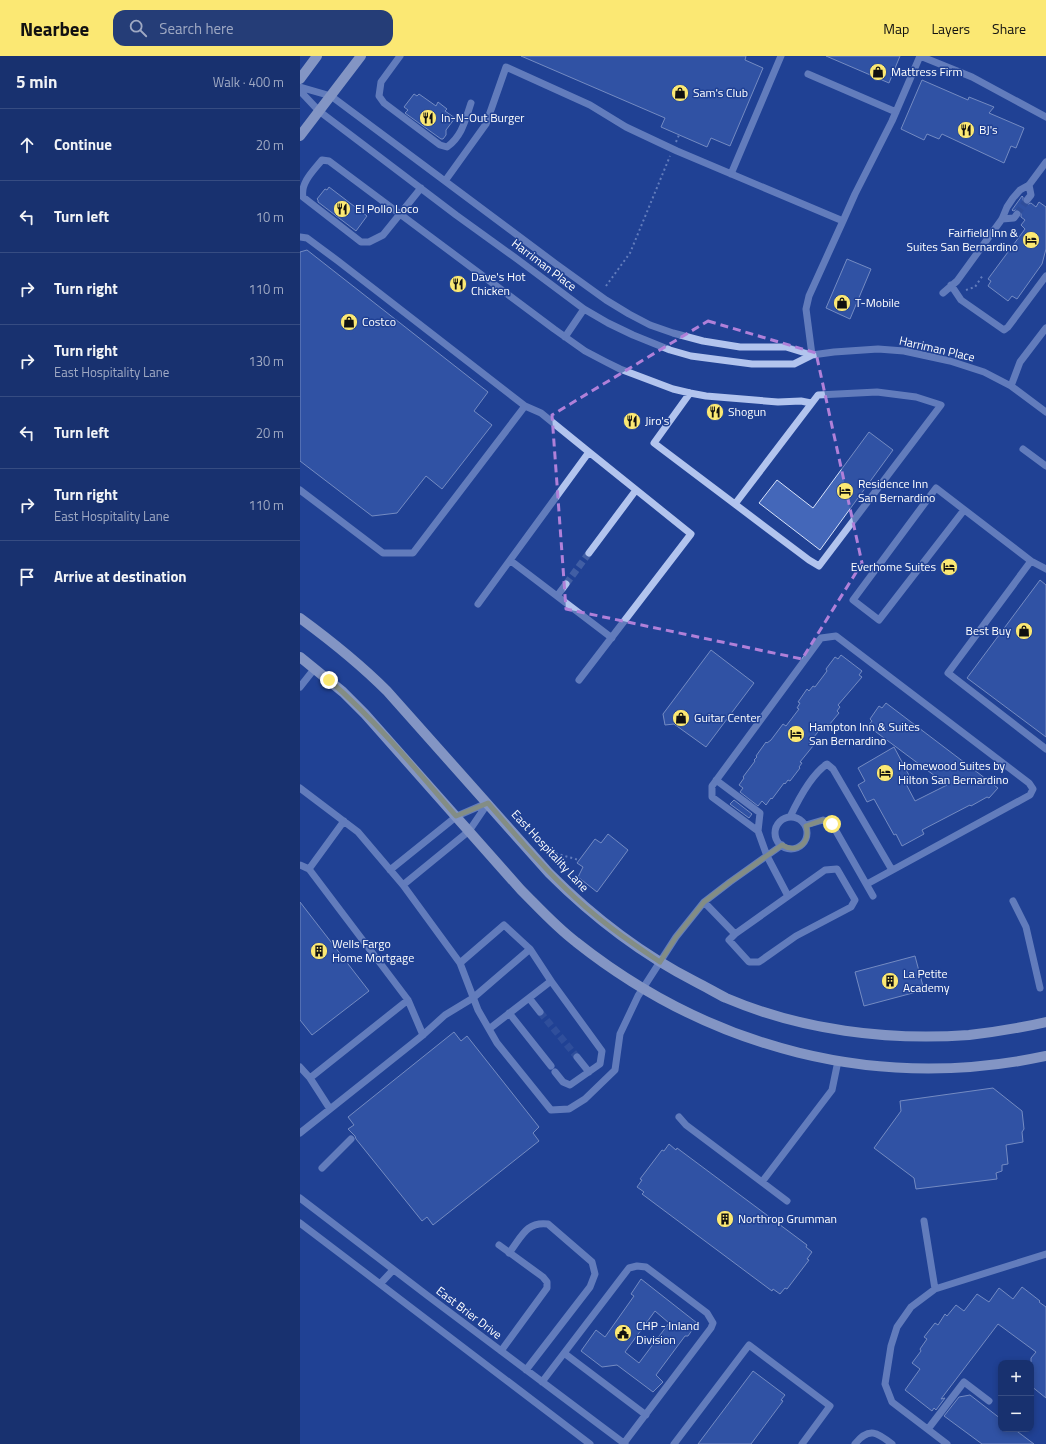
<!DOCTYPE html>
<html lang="en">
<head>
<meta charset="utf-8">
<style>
  :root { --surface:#18316f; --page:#253d77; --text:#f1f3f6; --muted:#9fa9c3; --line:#364c82; --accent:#fbe873 }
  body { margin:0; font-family:"Titillium Web",sans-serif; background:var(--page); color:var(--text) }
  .controls { position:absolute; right:12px; bottom:12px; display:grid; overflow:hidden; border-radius:8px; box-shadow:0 2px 6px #0003 }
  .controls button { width:36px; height:36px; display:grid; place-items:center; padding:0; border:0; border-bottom:1px solid var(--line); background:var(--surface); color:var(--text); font:20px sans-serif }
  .stop { position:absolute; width:12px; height:12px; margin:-9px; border:3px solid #fbe873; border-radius:50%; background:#fff }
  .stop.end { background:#fbe873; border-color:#fff; box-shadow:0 1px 4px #0008 }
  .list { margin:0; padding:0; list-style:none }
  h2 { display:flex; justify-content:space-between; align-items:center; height:52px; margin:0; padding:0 16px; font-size:17px }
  h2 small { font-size:13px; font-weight:400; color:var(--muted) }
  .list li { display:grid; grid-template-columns:26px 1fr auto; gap:12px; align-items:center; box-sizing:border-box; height:72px; padding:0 16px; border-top:1px solid var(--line) }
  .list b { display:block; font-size:15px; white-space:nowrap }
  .list p { margin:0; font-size:13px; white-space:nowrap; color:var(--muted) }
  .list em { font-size:13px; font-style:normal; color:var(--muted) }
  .icon { flex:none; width:22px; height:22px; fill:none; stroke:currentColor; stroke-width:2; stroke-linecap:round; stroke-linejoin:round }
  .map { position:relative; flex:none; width:746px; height:1388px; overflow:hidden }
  header { display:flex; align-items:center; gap:24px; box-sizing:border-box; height:56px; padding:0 20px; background:var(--accent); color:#111 }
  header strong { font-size:19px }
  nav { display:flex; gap:22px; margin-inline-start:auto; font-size:14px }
  .search { width:280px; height:36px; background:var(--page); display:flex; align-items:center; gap:10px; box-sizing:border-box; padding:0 14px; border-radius:12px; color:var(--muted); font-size:15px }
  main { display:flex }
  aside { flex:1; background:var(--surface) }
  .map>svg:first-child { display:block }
  .building { fill:#4467b9; stroke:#d8e3fa; fill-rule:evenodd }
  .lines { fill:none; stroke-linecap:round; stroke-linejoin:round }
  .minor-tunnel { stroke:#415ea4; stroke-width:7; stroke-dasharray:7 3.5; stroke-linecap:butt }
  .path { stroke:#b2c4ee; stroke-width:2; stroke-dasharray:2 3; stroke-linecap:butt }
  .minor { stroke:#b2c4ee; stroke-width:7 }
  .major { stroke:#fafbff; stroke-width:10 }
  .route { stroke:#fbe873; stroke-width:5 }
  .marked { fill:none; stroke:#b080d9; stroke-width:3; stroke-dasharray:8 5; stroke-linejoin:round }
  .labels { text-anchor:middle; stroke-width:3; stroke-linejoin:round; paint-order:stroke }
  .poi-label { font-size:12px; fill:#fff; stroke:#204194; text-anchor:start }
  .street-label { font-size:12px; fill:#fff; stroke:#204194 }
</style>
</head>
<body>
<header>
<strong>Nearbee</strong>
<div class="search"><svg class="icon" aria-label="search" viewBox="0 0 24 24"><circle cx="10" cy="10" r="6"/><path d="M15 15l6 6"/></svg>Search here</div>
<nav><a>Map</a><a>Layers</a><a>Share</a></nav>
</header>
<main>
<aside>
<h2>5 min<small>Walk · 400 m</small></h2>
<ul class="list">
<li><svg class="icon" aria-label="ahead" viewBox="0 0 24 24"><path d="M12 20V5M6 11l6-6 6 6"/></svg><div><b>Continue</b></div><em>20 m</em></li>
<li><svg class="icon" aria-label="left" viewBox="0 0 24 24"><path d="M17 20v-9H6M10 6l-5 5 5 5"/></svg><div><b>Turn left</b></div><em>10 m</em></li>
<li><svg class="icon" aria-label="right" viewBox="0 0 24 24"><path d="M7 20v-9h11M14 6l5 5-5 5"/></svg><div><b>Turn right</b></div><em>110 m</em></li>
<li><svg class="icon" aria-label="right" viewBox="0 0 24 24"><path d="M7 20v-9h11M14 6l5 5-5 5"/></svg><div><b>Turn right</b><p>East Hospitality Lane</p></div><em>130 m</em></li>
<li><svg class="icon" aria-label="left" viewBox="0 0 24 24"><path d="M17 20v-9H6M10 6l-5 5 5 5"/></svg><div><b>Turn left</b></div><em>20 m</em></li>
<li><svg class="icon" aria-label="right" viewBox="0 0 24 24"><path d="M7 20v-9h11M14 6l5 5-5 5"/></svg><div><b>Turn right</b><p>East Hospitality Lane</p></div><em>110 m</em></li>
<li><svg class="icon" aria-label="arrive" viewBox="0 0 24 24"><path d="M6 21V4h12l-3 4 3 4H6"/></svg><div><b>Arrive at destination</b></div></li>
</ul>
</aside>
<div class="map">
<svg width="746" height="1388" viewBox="0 0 746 1388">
  <rect width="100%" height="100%" fill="#204194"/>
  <path class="building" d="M221 0H446L445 4 463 12 430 90 411 82 407 91 361 71 365 62Z
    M526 0H600L589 27Z
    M622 24 668 44 669 41 694 51 689 57 724 72 716 92 711 90 704 107 642 78 639 83 627 78 624 84 601 73Z
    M114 38 117 40 119 38 136 50 138 46 147 53 145 55 155 62 146 74V79L143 83H141L105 57 108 54 104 51Z
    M29 131 67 160 56 175 18 146V144L17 143 25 133 27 134Z
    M722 140 723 141V146L726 149 731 147 736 151 739 146 746 151V193L742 208 717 243 712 240 708 245 688 230 691 225 688 223 725 173 721 169 725 164 721 161V156L718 153 713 155 712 154Z
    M7 194 188 336 174 355 192 369 142 433 126 420 97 457 72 460 0 405V196Z
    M547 203 571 213 550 263 526 252Z
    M569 376 593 394 520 494 459 447 477 424 513 452Z
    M740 524 746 529V681L667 622Z
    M411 594 454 627 406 691 374 668 365 669 363 658Z
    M541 599 562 615 559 619 562 621 538 649 540 651 537 655 539 657 529 669 527 668 524 672 522 671 509 687 513 690 500 706 502 707 499 711 500 712 490 725 488 724 485 728 484 727 472 743 471 742 466 749 462 745 458 750 440 736 443 732 439 729 444 722 443 721 455 705 454 704 457 701 456 700 466 686 467 687 471 684 483 668 486 670 499 653 497 652 500 647 498 646 507 633 509 635 513 630 515 631 527 615 526 613 535 601 538 603Z
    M586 647 698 732 689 742 687 741 671 750 670 749 622 774 624 778 602 790 596 778 594 779 574 743 567 746 558 729 565 725 558 712 594 691 611 723 605 726 615 745 647 729 568 670 572 665 570 663 579 650 582 652Z
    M434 744 452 758 449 762 430 748Z
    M308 778 328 794 297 836 278 821 283 811 277 807 295 783 301 787Z
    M0 846 69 935 12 979 0 964Z
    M615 900 624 934 564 950 555 916Z
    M154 976 161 985 167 980 239 1071 233 1077 239 1085 133 1169 127 1161 122 1165 56 1083 55 1080 48 1073 54 1069 48 1061Z
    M693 1032 722 1055 724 1073 722 1076 723 1086 706 1089 708 1108 702 1109V1115L696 1117 697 1123 616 1133 614 1122 574 1092 601 1055 600 1045Z
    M369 1088 376 1094 377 1092 507 1189 506 1191 512 1196 507 1203 509 1204 487 1233 485 1232 480 1238 473 1233 472 1235 342 1138 344 1136 337 1131 342 1124 340 1123 362 1094 364 1095Z
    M341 1223 397 1267 388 1280H385L356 1319 363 1326 353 1336 317 1309 302 1311 281 1295 296 1274 305 1281 334 1240 331 1238ZM355 1255 369 1267 339 1307 325 1296Z
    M722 1231 740 1245 739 1246 746 1251V1342L731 1330V1302L736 1296 698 1268 641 1343 645 1342 636 1354 634 1352 632 1355 605 1334 620 1313 612 1307 621 1295 620 1293 627 1283 624 1281 635 1267 638 1269 645 1258 647 1260 656 1249 664 1255 677 1238 689 1246 699 1232 713 1243Z
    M453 1315 485 1339 481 1344 483 1345 451 1388H398Z
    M670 1339 701 1363V1373H714L734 1388H682L644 1360 659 1341Z"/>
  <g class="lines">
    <path class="minor-tunnel" d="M717 158 727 144
      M266 528 289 497
      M240 956 277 1001"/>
    <path class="path" d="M376 86 379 79
      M306 230 330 197 370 100
      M666 234 675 231 683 219
      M251 796 279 804"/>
    <path class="minor" d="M100 0 81 26 79 40 84 47 140 89 147 91C162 80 165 65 171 47
      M620 0 672 21 746 61
      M508 18 596 56
      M0 31 31 40 256 208 306 244 329 258 350 269 373 277 403 285 440 291H486L512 299
      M0 35 19 55 156 159 217 203 284 253 308 267 333 279 370 294 391 300 452 308H494L512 299 534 296 578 293 604 295 650 305 684 316 711 330 746 356
      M431 118 481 0
      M145 125 186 68 206 11 290 49 326 71 377 95 543 165 509 240 506 253 512 299
      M121 132 83 179 69 186H61L3 141C0 127 14 114 22 104L29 105 254 273 285 295 306 306 320 313 373 333 390 337 406 340 478 346 501 345 511 347
      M727 144 731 139 729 129
      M702 163 714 162 717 158
      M543 165 555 138 592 65 620 0
      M0 181 7 182 38 205 225 350
      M651 229 661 244 704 274 708 271 746 220
      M643 237 657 225 702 163 707 151 713 142 720 134 729 129 746 106
      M265 281 284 253
      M711 330 720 306 746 272
      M390 337 354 387 509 504 519 510 641 349 616 341 577 336 518 339 435 448
      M723 393 746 410
      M0 434 83 497H113L225 350 241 357 289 396 178 548
      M664 454 579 564 553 544 636 432 731 505 746 513
      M289 497 336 434
      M211 505 312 582
      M731 505 648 617 746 693
      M257 540 266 528
      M279 624 391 478 289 396
      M0 631 15 612
      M416 724 460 757 458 775
      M0 732 58 776 103 829 160 907 178 954 197 987 251 1054 269 1053 285 1043 315 1014 320 978 338 940 376 881 404 846 430 826 482 789
      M490 761C498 744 512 718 527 708L533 713 592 814
      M475 777a16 16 0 1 1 32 0a16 16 0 1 1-32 0Z
      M506 769 523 764 532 768 573 840
      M0 809 9 813 108 944 123 979
      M9 813 44 765
      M90 814 157 760 187 747
      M103 829 169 775 188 747
      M488 840 467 800 458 775 412 741V730L521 582 536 580 729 727 733 733 730 739 567 828
      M713 845 726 871 740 932
      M404 846 435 878 525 814 537 813 555 844 551 851 496 880 459 906H449L429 884 435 878
      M160 907 204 869 230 893 251 925 189 973
      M251 925 302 995 300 1008 270 1029 263 1026 255 1016
      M229 942 240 956
      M209 957 251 1010
      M277 1001 289 1016
      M0 1011 10 1022 30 1053
      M10 1022 108 944
      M379 1061 386 1069 487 1145
      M0 1077 123 979 145 959 173 942 230 893
      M22 1112 51 1083
      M462 1126 532 1034 538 1005
      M0 1142 128 1240 325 1388
      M624 1165 635 1233 746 1198
      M0 1167 290 1388
      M199 1189 243 1221 247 1226V1232L201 1295
      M209 1197C221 1182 226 1165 248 1168L292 1206 295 1218 290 1231 226 1314
      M80 1228 93 1214
      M635 1233 611 1251 597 1271 591 1290 585 1328 592 1346 647 1388
      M264 1297 346 1359
      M242 1326 329 1212 337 1210 346 1211 407 1257 413 1267 411 1272 324 1387
      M628 1373 664 1326 689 1345
      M374 1388 449 1289 530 1350 502 1388
      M555 1388C569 1370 578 1377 592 1388"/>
    <path class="major" d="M0 23 17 0
      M0 80 61 0
      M0 562C30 584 60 608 87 635L249 817C293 861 341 898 396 926 406 931 416 937 426 942 501 974 587 985 669 979 695 976 720 972 746 966
      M0 601 43 636 65 658 221 834C239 852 256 871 276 886 411 993 577 1036 746 1000"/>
  </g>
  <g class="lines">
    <path class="route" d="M29 624C76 665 116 713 156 760L188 747C213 776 238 806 266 833 294 861 327 884 360 906L376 881 404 846 430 826 482 789C497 798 511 787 506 770L523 764 532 768"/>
  </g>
  <path d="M0 0H746V1388H0ZM408 265 516 297 562 507 502 603 266 553 252 359Z" fill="#204194" fill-opacity=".55" fill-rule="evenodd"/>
  <path class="marked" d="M408 265 516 297 562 507 502 603 266 553 252 359Z"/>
  <defs>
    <symbol id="shop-disc" viewBox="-11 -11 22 22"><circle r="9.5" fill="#fbe873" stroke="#204194"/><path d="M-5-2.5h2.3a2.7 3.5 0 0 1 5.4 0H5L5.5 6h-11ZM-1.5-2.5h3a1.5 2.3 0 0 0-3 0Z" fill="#111"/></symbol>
    <symbol id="restaurant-disc" viewBox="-11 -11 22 22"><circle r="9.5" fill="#fbe873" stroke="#204194"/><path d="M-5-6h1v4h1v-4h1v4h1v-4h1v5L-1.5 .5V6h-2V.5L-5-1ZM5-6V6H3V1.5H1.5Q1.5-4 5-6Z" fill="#111"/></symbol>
    <symbol id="hotel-disc" viewBox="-11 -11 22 22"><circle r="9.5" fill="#fbe873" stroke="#204194"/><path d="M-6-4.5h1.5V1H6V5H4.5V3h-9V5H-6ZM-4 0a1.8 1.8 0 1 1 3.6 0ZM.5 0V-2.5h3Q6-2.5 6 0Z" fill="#111"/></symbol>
    <symbol id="building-disc" viewBox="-11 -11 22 22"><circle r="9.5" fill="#fbe873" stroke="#204194"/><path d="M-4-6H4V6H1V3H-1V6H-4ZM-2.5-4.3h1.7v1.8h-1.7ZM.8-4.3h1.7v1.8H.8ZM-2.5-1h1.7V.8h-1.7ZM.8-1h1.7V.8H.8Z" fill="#111"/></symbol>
    <symbol id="civic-disc" viewBox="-11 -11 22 22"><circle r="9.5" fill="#fbe873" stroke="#204194"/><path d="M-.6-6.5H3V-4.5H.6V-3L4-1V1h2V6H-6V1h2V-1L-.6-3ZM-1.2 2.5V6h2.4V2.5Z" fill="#111"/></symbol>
  </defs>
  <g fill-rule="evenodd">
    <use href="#shop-disc" x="568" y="6" width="20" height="20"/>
    <use href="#shop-disc" x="370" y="27" width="20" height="20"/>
    <use href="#restaurant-disc" x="118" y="52" width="20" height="20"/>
    <use href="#restaurant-disc" x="656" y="64" width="20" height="20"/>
    <use href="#restaurant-disc" x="32" y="143" width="20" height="20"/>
    <use href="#hotel-disc" x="721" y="174" width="20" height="20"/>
    <use href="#restaurant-disc" x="148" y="218" width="20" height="20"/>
    <use href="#shop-disc" x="532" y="237" width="20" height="20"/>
    <use href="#shop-disc" x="39" y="256" width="20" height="20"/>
    <use href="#restaurant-disc" x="405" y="346" width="20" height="20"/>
    <use href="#restaurant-disc" x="322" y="355" width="20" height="20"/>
    <use href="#hotel-disc" x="535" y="425" width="20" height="20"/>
    <use href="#hotel-disc" x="639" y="501" width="20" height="20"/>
    <use href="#shop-disc" x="714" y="565" width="20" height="20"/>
    <use href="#shop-disc" x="371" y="652" width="20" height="20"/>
    <use href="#hotel-disc" x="486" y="668" width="20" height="20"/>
    <use href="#hotel-disc" x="575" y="707" width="20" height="20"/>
    <use href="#building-disc" x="9" y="885" width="20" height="20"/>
    <use href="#building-disc" x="580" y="915" width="20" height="20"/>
    <use href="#building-disc" x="415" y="1153" width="20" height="20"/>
    <use href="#civic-disc" x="313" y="1267" width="20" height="20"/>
  </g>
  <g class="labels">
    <g class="poi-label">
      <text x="591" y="20">Mattress Firm</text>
      <text x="393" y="41">Sam's Club</text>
      <text x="141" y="66">In-N-Out Burger</text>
      <text x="679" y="78">BJ's</text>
      <text x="55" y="157">El Pollo Loco</text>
      <text x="718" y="181" text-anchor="end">Fairfield Inn &amp;<tspan x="718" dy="14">Suites San Bernardino</tspan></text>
      <text x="171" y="225">Dave's Hot<tspan x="171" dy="14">Chicken</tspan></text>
      <text x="555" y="251">T-Mobile</text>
      <text x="62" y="270">Costco</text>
      <text x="428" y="360">Shogun</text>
      <text x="345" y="369">Jiro's</text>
      <text x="558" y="432">Residence Inn<tspan x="558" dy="14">San Bernardino</tspan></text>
      <text x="636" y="515" text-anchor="end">Everhome Suites</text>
      <text x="711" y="579" text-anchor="end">Best Buy</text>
      <text x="394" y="666">Guitar Center</text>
      <text x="509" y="675">Hampton Inn &amp; Suites<tspan x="509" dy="14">San Bernardino</tspan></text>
      <text x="598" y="714">Homewood Suites by<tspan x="598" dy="14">Hilton San Bernardino</tspan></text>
      <text x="32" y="892">Wells Fargo<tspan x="32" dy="14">Home Mortgage</tspan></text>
      <text x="603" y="922">La Petite<tspan x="603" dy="14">Academy</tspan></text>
      <text x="438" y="1167">Northrop Grumman</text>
      <text x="336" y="1274">CHP - Inland<tspan x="336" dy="14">Division</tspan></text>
    </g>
    <g class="street-label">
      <text transform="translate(244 209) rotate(37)" y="4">Harriman Place</text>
      <text transform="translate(637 293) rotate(13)" y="4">Harriman Place</text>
      <text transform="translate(250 795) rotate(47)" y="4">East Hospitality Lane</text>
      <text transform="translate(169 1257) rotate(37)" y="4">East Brier Drive</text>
    </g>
  </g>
</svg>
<div class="controls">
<button>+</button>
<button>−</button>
</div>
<div class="stop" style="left:532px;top:768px"></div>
<div class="stop end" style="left:29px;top:624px"></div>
</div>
</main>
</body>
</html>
